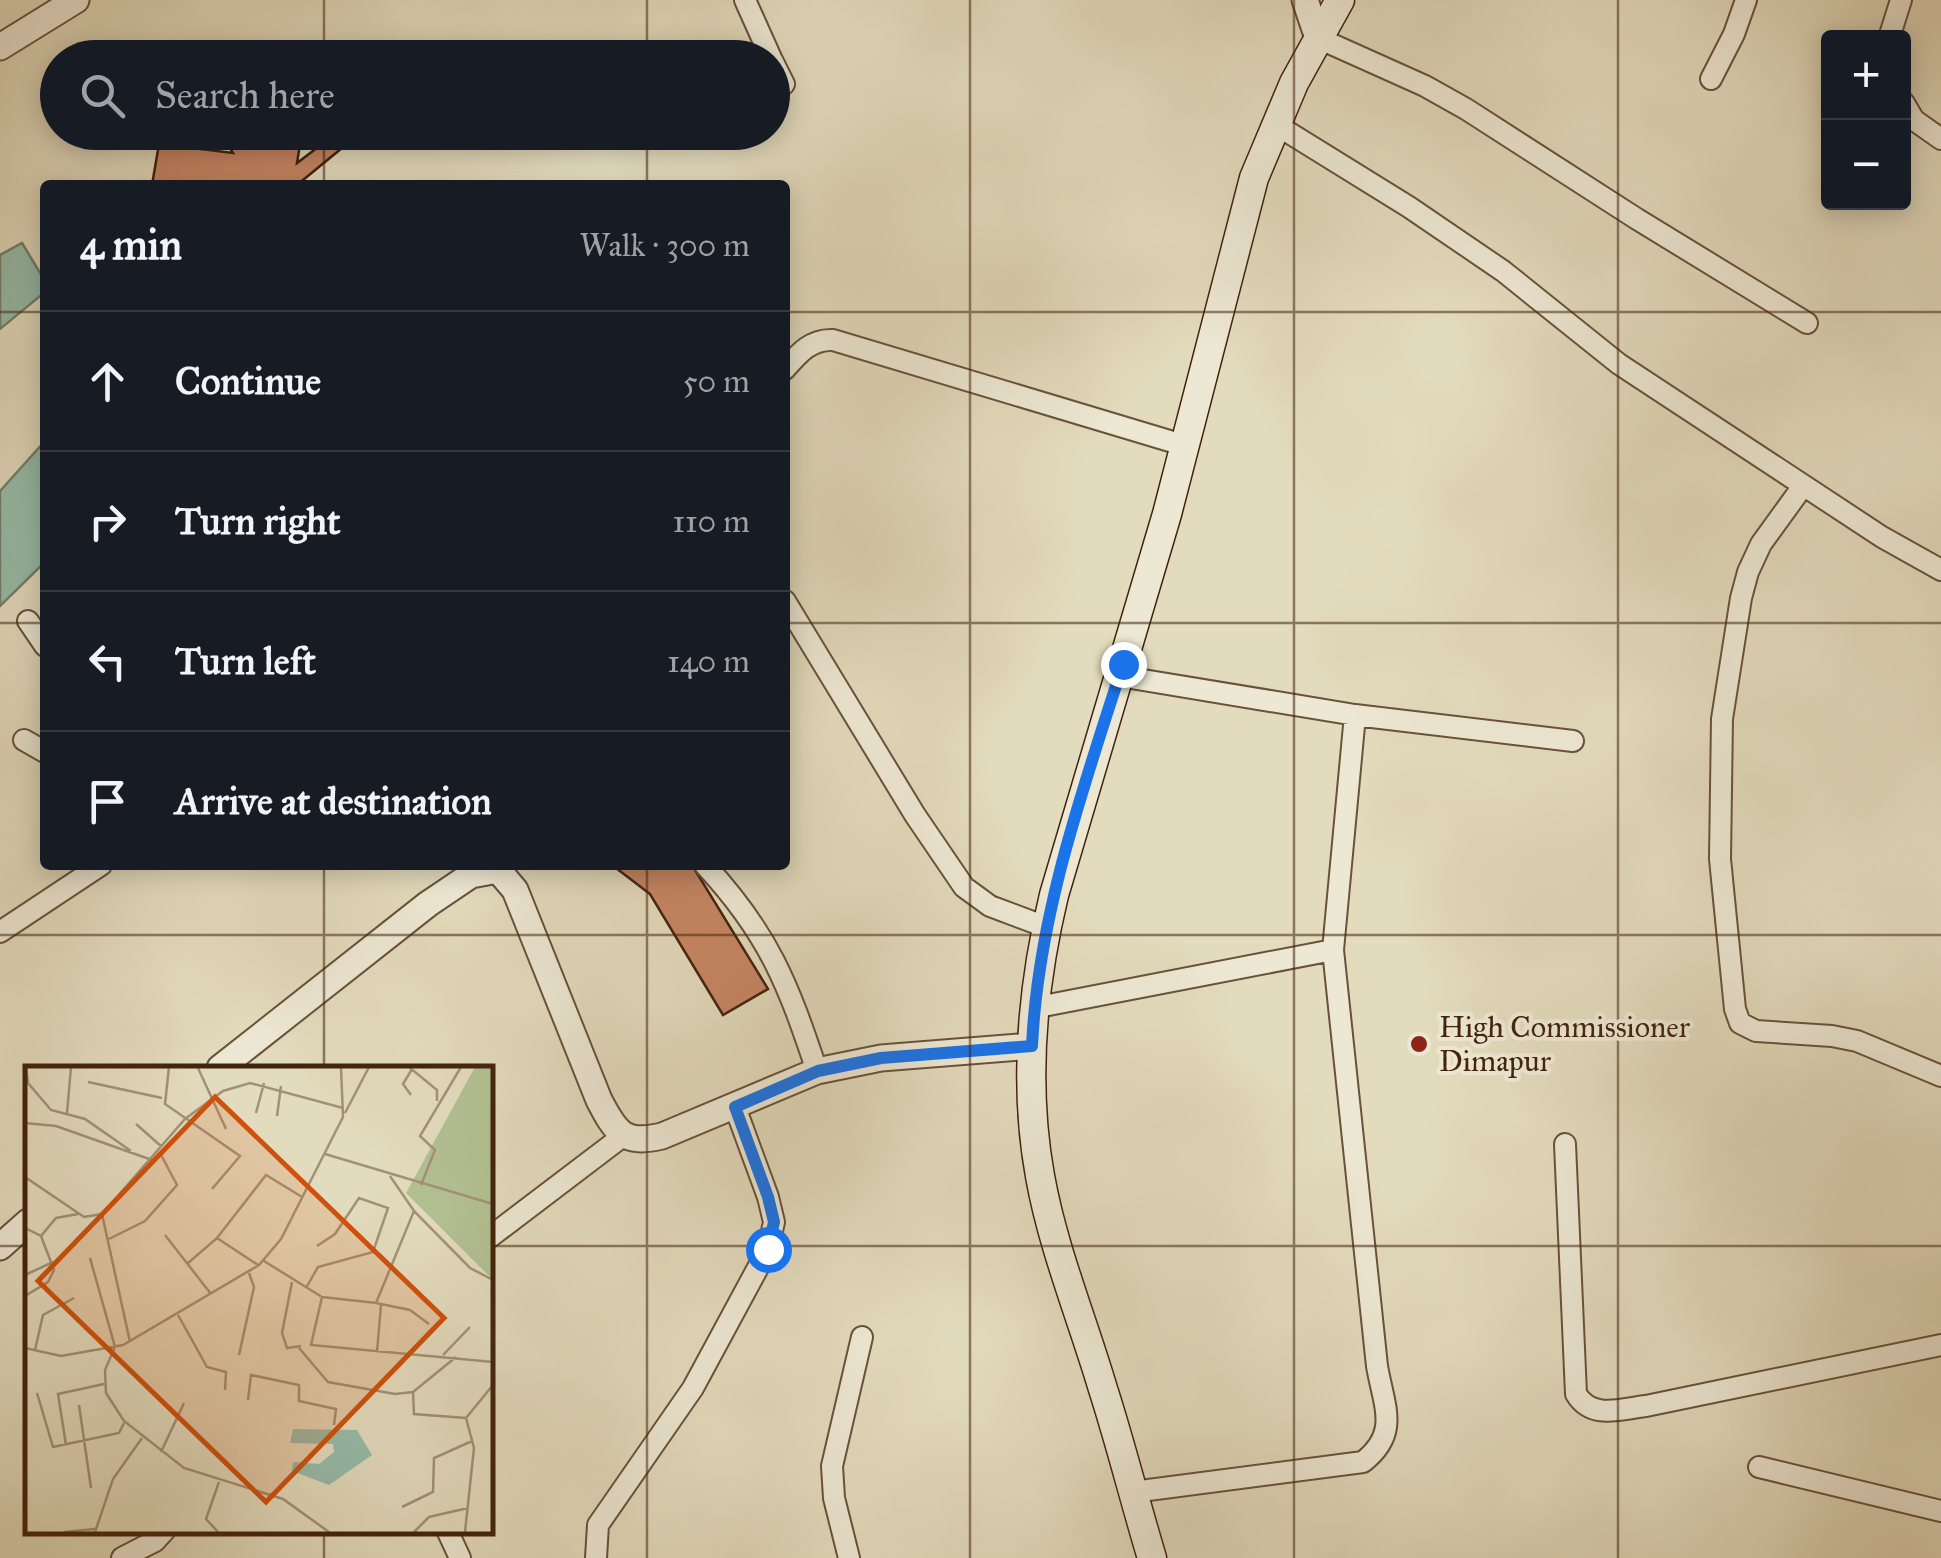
<!DOCTYPE html>
<html lang="en">
<head>
<meta charset="utf-8">
<style>
  :root { --surface:#171b24; --page:#20242c; --text:#f1f3f6; --muted:#9ea1a6; --line:#363941 }
  body { margin:0; font-family:"IM FELL Great Primer",serif; background:var(--page); color:var(--text) }
  .controls { position:absolute; right:30px; top:30px; display:grid; overflow:hidden; border-radius:10px; box-shadow:0 5px 25px #0003 }
  .controls button { width:90px; height:90px; display:grid; place-items:center; padding:0; border:0; border-bottom:2px solid var(--line); background:var(--surface); color:var(--text); font:50px sans-serif }
  .stop { position:absolute; width:30px; height:30px; margin:-22px; border:8px solid #1a73e8; border-radius:50%; background:#fff }
  .stop.end { background:#1a73e8; border-color:#fff; box-shadow:0 2px 10px #0008 }
  .list { margin:0; padding:0; list-style:none }
  h2 { display:flex; justify-content:space-between; align-items:center; height:130px; margin:0; padding:0 40px; font-size:42px }
  h2 small { font-size:32px; font-weight:400; color:var(--muted) }
  .list li { display:grid; grid-template-columns:65px 1fr auto; gap:30px; align-items:center; box-sizing:border-box; height:140px; padding:0 40px; border-top:2px solid var(--line) }
  .list b { display:block; font-size:38px; white-space:nowrap }
  .list em { font-size:32px; font-style:normal; color:var(--muted) }
  .icon { flex:none; width:55px; height:55px; fill:none; stroke:currentColor; stroke-width:2; stroke-linecap:round; stroke-linejoin:round }
  .map { position:relative; flex:none; width:1941px; height:1558px; overflow:hidden }
  .search { position:absolute; background:var(--surface); box-shadow:0 5px 25px #0003; left:40px; top:40px; width:750px; height:110px; display:flex; align-items:center; gap:25px; box-sizing:border-box; padding:0 35px; border-radius:55px; color:var(--muted); font-size:38px }
  .panel { position:absolute; background:var(--surface); box-shadow:0 5px 25px #0003; left:40px; top:180px; width:750px; height:690px; border-radius:10px }
  .map>svg:first-child { display:block }
  .water { fill:#96bcaa; stroke:#747f6b; stroke-width:2.5 }
  .building { fill:#c78664; stroke:#42230d; stroke-width:2.5 }
  .lines { fill:none; stroke-linecap:round; stroke-linejoin:round }
  .minor-casing { stroke:#6a5139; stroke-width:24 }
  .tertiary-casing { stroke:#6a5139; stroke-width:29 }
  .secondary-casing { stroke:#42230d; stroke-width:31 }
  .minor { stroke:#ede8d4; stroke-width:20 }
  .tertiary { stroke:#ede8d4; stroke-width:25 }
  .secondary { stroke:#ede8d4; stroke-width:28 }
  .route { stroke:#1a73e8; stroke-width:12 }
  .grid { fill:none; stroke:#42230d; stroke-width:2.5; stroke-opacity:0.55 }
  .poi-dot { fill:#8f2418; stroke:#ede8d4; stroke-width:4 }
  .labels { text-anchor:middle; stroke-width:8; stroke-linejoin:round; paint-order:stroke }
  .poi-label { font-size:30px; fill:#42230d; stroke:#ede8d4; text-anchor:start }
  .inset-road { fill:none; stroke:#a39177; stroke-width:2.5 }
  .view { fill:#cf510c; fill-opacity:0.15; stroke:#cf510c; stroke-width:5 }
  .inset-edge { fill:none; stroke:#42230d; stroke-width:5 }
</style>
</head>
<body>
<div class="map">
<svg width="1941" height="1558" viewBox="0 0 1941 1558">
  <rect width="100%" height="100%" fill="#e3dbbd"/>
  <filter id="stains"><feTurbulence type="fractalNoise" baseFrequency=".002" numOctaves="4"/><feColorMatrix values="0 0 0 0 .2 0 0 0 0 .09 0 0 0 0 .02 0 0 0 .5 -.17"/></filter>
  <radialGradient id="worn" r=".72"><stop offset=".6" stop-color="#630" stop-opacity="0"/><stop offset="1" stop-color="#630" stop-opacity=".3"/></radialGradient>
  <path class="water" d="M22 243 45 281V292L0 329V255Z
    M45 441V562L0 606V491Z"/>
  <path class="building" d="M220 132H302L297 163 338 132 348 143 297 185H152L159 144 233 153Z
    M612 865H692L768 989 723 1015 650 894Z"/>
  <g class="lines">
    <defs>
      <path id="minor" d="M745 0 771 58
        M1318 38 1425 86 1466 109 1637 219 1807 323
        M1889 38 1901 0
        M772 60 784 84
        M1711 79 1734 34 1746 0
        M1904 103 1914 120 1941 139
        M1275 124 1409 207 1503 271 1619 364 1882 537 1941 570
        M785 369C799 353 811 339 833 340L1183 445
        M1803 486 1761 544 1748 572 1741 598 1722 719 1720 859 1735 1009 1740 1023 1756 1031 1832 1036 1857 1041 1941 1076
        M785 601 915 815 964 887 990 906 1046 927
        M28 621 45 646
        M1119 676 1355 715 1573 741
        M24 740 45 752
        M705 865C769 934 788 984 817 1071
        M0 932 101 865
        M1033 1008 1333 950 1355 715
        M1565 1144 1576 1394C1592 1420 1620 1409 1646 1406L1941 1345
        M490 1237 623 1136
        M1759 1467 1941 1511
        M1133 1492 1363 1462C1400 1433 1384 1407 1377 1366L1333 950
        M447 1530 460 1558
        M122 1558 155 1541 165 1530
        M596 1558 598 1525 693 1388 768 1249 774 1222 768 1197 735 1107
        M849 1558 834 1498 832 1466 862 1337"/>
      <path id="tertiary" d="M1305 0 1318 38
        M0 47 76 0
        M220 1068 428 904 471 875 498 870 515 890 599 1100C616 1133 624 1145 662 1136L817 1071 881 1058 1032 1046
        M0 1247 28 1222"/>
      <path id="secondary" d="M1152 1558C1135 1502 1121 1445 1103 1389 1082 1318 1053 1249 1040 1176 1023 1082 1032 987 1054 895L1167 514 1254 178 1294 83 1340 0"/>
    </defs>
    <use href="#minor" class="minor-casing"/>
    <use href="#tertiary" class="tertiary-casing"/>
    <use href="#secondary" class="secondary-casing"/>
    <use href="#minor" class="minor"/>
    <use href="#tertiary" class="tertiary"/>
    <use href="#secondary" class="secondary"/>
  </g>
  <g class="lines">
    <path class="route" d="M768 1249 774 1222 768 1197 735 1107 818 1071 881 1058 1032 1046C1038 915 1083 789 1123 664"/>
  </g>
  <path class="grid" d="M324 0V58M647 0V58M970 0V1558M1294 0V1558M1618 0V1558M324 132V185M647 132V185M0 312H45M785 312H1941M0 623H45M785 623H1941M324 865V1068M647 865V1558M0 935H1941M0 1246H28M490 1246H1941M324 1530V1558"/>
  <circle class="poi-dot" cx="1419" cy="1044" r="10"/>
  <g class="labels">
    <g class="poi-label">
      <text x="1439" y="1037">High Commissioner<tspan x="1439" dy="34">Dimapur</tspan></text>
    </g>
  </g>
  <g transform="translate(25 1066)">
    <rect width="468" height="468" fill="#e3dbbd"/>
    <path d="M450 1H467V213L381 127Z" fill="#b2c092"/>
    <path d="M268 363 332 364 347 389 304 419 267 405 268 396 294 398 309 386 308 378 265 377Z" fill="#96bcaa"/>
    <path class="inset-road" d="M1 1 3 17 26 44 60 53 106 85M144 1 140 38 215 90 187 123M384 1 412 24V35M173 2 201 63M63 16 137 32M386 29 378 18 387 3M42 47 46 1M231 47 239 17M320 47 344 1M252 50 256 20M0 57 31 60 127 94M111 58 137 81M300 88 468 138M0 111 59 151 77 148M396 119 410 84 395 70 436 1M389 145 445 202 468 214M0 162 16 170 29 204 23 216 0 230M140 169 186 228M16 170 31 152 53 148M192 172 241 109 277 131M84 173 120 155 152 119 135 87M65 192 90 281 80 304 81 327 99 355 159 402 258 433 304 466M239 195 297 231 286 279 468 296M163 197 192 172 233 199M0 209 28 196M267 216 257 267 262 282 276 280M281 222 293 201 348 186 363 142 334 132 310 168 292 180M297 231 351 237 389 145 365 110M351 237 385 244 404 258M153 249 182 301 201 306 200 324M105 276 77 148 160 53 198 25 225 17 318 42M0 282 36 290 98 279 234 199 256 173 318 51 316 1M274 282 303 316 370 328 388 326 431 291M10 284 18 249 49 232M352 286 356 239M214 289 229 221 224 207M418 289 445 261M388 326 389 348 441 352M12 327 28 381 94 367 99 357M223 334 226 309 274 319V335L311 343 309 359M54 339 66 422M41 379 33 328 79 318M136 386 159 337M377 441 408 426 409 392 447 375M39 466 70 463M70 466 88 413 117 372M193 466 181 453 194 416M389 466 404 451 443 442M440 466 449 382 441 352 468 319"/>
    <path class="view" d="M190 31 419 252 241 436 13 215Z"/>
    <rect width="468" height="468" class="inset-edge"/>
  </g>
  <rect width="100%" height="100%" filter="url(#stains)"/>
  <rect width="100%" height="100%" fill="url(#worn)"/>
</svg>
<div class="controls">
<button>+</button>
<button>−</button>
</div>
<div class="stop" style="left:768px;top:1249px"></div>
<div class="stop end" style="left:1123px;top:664px"></div>
<div class="search"><svg class="icon" aria-label="search" viewBox="0 0 24 24"><circle cx="10" cy="10" r="6"/><path d="M15 15l6 6"/></svg>Search here</div>
<section class="panel">
<h2>4 min<small>Walk · 300 m</small></h2>
<ul class="list">
<li><svg class="icon" aria-label="ahead" viewBox="0 0 24 24"><path d="M12 20V5M6 11l6-6 6 6"/></svg><div><b>Continue</b></div><em>50 m</em></li>
<li><svg class="icon" aria-label="right" viewBox="0 0 24 24"><path d="M7 20v-9h11M14 6l5 5-5 5"/></svg><div><b>Turn right</b></div><em>110 m</em></li>
<li><svg class="icon" aria-label="left" viewBox="0 0 24 24"><path d="M17 20v-9H6M10 6l-5 5 5 5"/></svg><div><b>Turn left</b></div><em>140 m</em></li>
<li><svg class="icon" aria-label="arrive" viewBox="0 0 24 24"><path d="M6 21V4h12l-3 4 3 4H6"/></svg><div><b>Arrive at destination</b></div></li>
</ul>
</section>
</div>
</body>
</html>
